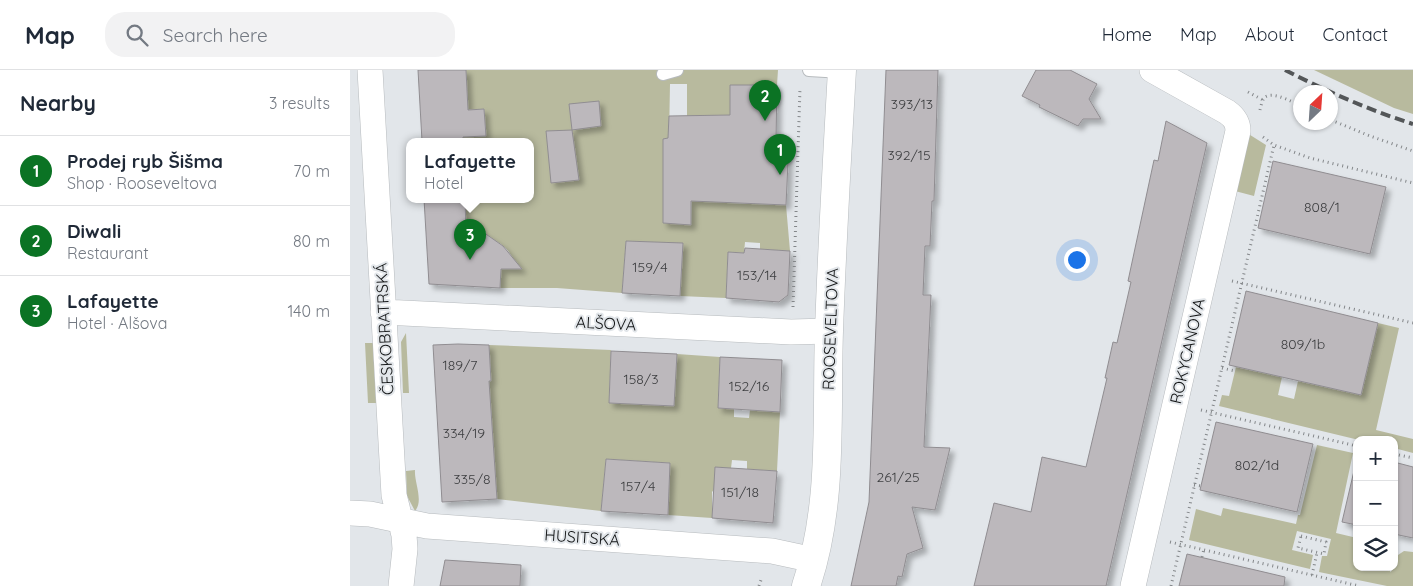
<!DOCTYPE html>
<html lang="en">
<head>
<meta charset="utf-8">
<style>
  :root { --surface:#fff; --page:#f2f2f3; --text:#1f2937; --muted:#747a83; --line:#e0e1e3; --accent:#0b7324 }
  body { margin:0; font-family:Quicksand,sans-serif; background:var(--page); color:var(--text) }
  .controls { position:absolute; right:15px; bottom:15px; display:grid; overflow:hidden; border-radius:10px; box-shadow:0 1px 4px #0004 }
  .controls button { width:45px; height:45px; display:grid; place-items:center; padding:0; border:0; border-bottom:1px solid var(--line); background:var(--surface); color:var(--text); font:25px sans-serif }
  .compass { position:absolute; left:943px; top:15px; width:45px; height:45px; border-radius:50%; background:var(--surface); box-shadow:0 1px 4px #0004; rotate:25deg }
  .you { position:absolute; left:726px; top:189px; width:18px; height:18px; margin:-12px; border:4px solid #fff; border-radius:50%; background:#1a73e8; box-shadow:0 0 0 8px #1a73e833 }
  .badge { display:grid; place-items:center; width:32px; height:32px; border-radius:50%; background:var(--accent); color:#fff; font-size:16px; font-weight:700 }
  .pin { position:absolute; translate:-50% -41px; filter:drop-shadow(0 1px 2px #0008) }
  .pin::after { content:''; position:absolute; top:26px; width:18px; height:15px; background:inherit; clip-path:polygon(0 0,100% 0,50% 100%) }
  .popup { position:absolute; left:56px; top:68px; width:128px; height:65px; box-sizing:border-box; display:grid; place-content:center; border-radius:10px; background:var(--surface); filter:drop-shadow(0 1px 4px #0005); font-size:16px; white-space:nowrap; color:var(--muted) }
  .popup b { font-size:19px; color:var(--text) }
  .popup::after { content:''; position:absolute; left:50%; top:100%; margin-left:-10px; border:10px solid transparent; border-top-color:var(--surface) }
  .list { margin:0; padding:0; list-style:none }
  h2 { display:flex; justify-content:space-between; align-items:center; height:65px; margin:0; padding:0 20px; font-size:21px }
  h2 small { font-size:16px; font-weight:400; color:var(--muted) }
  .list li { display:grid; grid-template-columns:32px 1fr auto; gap:15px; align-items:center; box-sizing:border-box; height:70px; padding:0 20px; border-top:1px solid var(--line) }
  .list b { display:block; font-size:19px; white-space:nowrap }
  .list p { margin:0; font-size:16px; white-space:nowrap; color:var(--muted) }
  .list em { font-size:16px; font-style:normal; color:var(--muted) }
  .icon { flex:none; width:28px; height:28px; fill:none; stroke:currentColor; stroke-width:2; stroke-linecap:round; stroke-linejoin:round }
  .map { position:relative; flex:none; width:1063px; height:516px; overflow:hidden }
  header { display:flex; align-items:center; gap:30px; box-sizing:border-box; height:70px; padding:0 25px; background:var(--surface); border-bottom:1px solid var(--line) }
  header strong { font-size:24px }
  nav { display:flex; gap:28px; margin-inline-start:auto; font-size:18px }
  .search { width:350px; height:45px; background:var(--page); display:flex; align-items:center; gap:12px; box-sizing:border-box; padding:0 18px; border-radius:20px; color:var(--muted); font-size:19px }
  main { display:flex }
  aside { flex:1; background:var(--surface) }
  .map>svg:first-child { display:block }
  .green { fill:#b8ba9e }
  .building { fill:#bcb8bc; stroke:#908d91; filter:url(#shadow) }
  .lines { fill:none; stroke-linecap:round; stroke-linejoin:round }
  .service-casing { stroke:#b7bbbe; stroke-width:14 }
  .minor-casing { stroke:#b7bbbe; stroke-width:26 }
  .tertiary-casing { stroke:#b7bbbe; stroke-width:29 }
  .path { stroke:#838689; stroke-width:3; stroke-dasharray:1 4; stroke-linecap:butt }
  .service { stroke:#fff; stroke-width:12 }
  .minor { stroke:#fff; stroke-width:25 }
  .tertiary { stroke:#fff; stroke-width:28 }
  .rail { stroke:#535658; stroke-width:4; stroke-dasharray:10 5; stroke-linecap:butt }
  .labels { text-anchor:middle; stroke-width:4; stroke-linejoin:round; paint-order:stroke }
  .number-label { font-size:14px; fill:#3d3e40 }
  .street-label { font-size:16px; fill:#131516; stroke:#e2e6ea }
</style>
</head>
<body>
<header>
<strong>Map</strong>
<div class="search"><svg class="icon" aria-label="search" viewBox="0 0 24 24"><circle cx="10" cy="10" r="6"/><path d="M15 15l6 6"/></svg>Search here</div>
<nav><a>Home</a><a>Map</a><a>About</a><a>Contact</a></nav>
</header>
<main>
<aside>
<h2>Nearby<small>3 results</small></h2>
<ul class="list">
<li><span class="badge">1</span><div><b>Prodej ryb Šišma</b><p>Shop · Rooseveltova</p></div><em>70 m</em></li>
<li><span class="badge">2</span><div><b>Diwali</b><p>Restaurant</p></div><em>80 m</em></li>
<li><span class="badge">3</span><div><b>Lafayette</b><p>Hotel · Alšova</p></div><em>140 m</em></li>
</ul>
</aside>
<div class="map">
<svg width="1063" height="516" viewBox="0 0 1063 516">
  <defs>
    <filter id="shadow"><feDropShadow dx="4.5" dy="4.5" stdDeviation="2.5" flood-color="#0004"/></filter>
  </defs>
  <rect width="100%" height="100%" fill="#e2e6ea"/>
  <path class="green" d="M116 0H428L427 15H380V45L337 46V14H320L319 68 341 154 342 97 382 133 436 135 440 181 410 179V173L395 172 394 183 378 182 376 228 330 226 333 174 276 171 272 223 207 218H150L151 199 164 194C161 179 150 172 136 167V162L116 166 115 129H180V71H113V67L136 66 134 39 118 40Z
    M964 0H1063V44L1044 38Z
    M897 63 916 75 904 126 885 121Z
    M1028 253 1049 258 1026 360 1063 369V383L1044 378V370H1009L869 336 872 325 879 326 886 297 932 307 928 325 944 329 948 311 1011 325Z
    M56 263 59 323H53L51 272Z
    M15 273H23L26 333H18Z
    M139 275 261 280 259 333 323 336 327 284 370 287 368 338 384 339V347L399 348 400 340 430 342 427 401 397 399V391L382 390 381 398 362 422V448L318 445 320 393 256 389 251 441 147 429 141 339 119 312 141 311Z
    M967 375 1003 383 986 463 1007 468V497H1040V502L1047 496 1048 485 1054 481 1063 482V516H1037L969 502 972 486H977L981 469 947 461 942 480 963 485 960 499 839 470 846 439 871 446 873 438 946 454 948 445H950Z
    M65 400C64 412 74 431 65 441L57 426 56 401Z"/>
  <path class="building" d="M68 0H116L118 40 134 39 136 66 113 67V71H72Z
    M536 0H588L584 131H582L580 176H575L573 225H581L574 377 600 378 585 440 562 437 573 478 557 484 552 507 548 506 546 516H501L519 432Z
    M686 0H720L747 14 739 29 751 49H733L728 56 689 37 690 35 672 26Z
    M380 15H427L426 71H439L436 135 341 131V155L313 153V69L318 68 319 46 380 45Z
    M249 31 251 56 222 60 219 34Z
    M816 51 857 73 756 516H624L644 433 681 442 692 387 736 397 757 308H755L763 272 767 273 781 212 778 211 804 90 808 91Z
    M222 60 229 110 201 113 196 61Z
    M923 91 1036 117 1020 184 908 158Z
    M74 129H115L116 161 133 162 153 176 172 199H151L150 218 79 214Z
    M276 171 333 173 330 226 272 223Z
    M395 178 440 181 438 225 429 232 376 228 378 182 394 183Z
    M896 221 1028 253 1011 325 879 295Z
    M108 274 139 275 141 311H139L147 429 92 432 83 275Z
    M261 281 327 284 324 336 259 333Z
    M370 287 432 290 430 342 368 338Z
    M866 352 963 374 947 442 850 420Z
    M1007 388V455L992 452Z
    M256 389 320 393 318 445 251 441Z
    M1044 392 1063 397V468L1044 464Z
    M365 397 427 401 423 453 362 448Z
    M837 484 935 507 934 516H829Z
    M95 490 171 495 170 516H90Z"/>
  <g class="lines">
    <defs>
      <path id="service" d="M459 0 492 2
        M313 4 327 0"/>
      <path id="minor" d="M20 0 44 425 54 465 55 479 51 516
        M33 242 441 262 479 261
        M0 443 20 444 77 456 422 481 464 490
        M783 516 888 61C888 52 884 47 877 42L802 0"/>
      <path id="tertiary" d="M456 516C484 434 476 346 479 261 482 174 487 87 492 0"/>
    </defs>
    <use href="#service" class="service-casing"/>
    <use href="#minor" class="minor-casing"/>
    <use href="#tertiary" class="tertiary-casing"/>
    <path class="path" d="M898 22 913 30
      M910 40C911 36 912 31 914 28 922 20 942 32 951 36
      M981 50 1020 66 1063 81
      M913 67 924 75 960 88 1063 113
      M882 211 1063 253
      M443 237 450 18
      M872 298 885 301
      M851 340 1007 376
      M1044 384 1063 388
      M844 415 851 416
      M951 466 976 472 974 484 948 478Z
      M820 472 1009 516
      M852 487 854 479
      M962 505 967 483
      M409 516 412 507
      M821 516 924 75"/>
    <use href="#service" class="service"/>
    <use href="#minor" class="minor"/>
    <use href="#tertiary" class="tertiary"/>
    <path class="rail" d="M935 0C976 21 1019 40 1063 54"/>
  </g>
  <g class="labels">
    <g class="number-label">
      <text x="562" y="39">393/13</text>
      <text x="559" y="90">392/15</text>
      <text x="972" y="142">808/1</text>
      <text x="300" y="202">159/4</text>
      <text x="407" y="210">153/14</text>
      <text x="953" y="279">809/1b</text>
      <text x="110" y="300">189/7</text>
      <text x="291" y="314">158/3</text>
      <text x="399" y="321">152/16</text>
      <text x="114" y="368">334/19</text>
      <text x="907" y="400">802/1d</text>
      <text x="548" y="412">261/25</text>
      <text x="122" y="414">335/8</text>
      <text x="288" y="421">157/4</text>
      <text x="390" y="427">151/18</text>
    </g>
    <g class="street-label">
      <text transform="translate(256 253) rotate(3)" y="6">ALŠOVA</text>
      <text transform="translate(34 259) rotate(-93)" y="6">ČESKOBRATRSKÁ</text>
      <text transform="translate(480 259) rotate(-88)" y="6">ROOSEVELTOVA</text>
      <text transform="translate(837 281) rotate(-77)" y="6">ROKYCANOVA</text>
      <text transform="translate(232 467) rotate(4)" y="6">HUSITSKÁ</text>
    </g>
  </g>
</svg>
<div class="controls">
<button>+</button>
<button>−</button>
<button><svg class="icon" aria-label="layers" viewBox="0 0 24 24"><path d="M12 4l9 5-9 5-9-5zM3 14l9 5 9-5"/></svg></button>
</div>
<svg class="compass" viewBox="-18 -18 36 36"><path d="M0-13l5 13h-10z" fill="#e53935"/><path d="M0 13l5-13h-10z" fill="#747a83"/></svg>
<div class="you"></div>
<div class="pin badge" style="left:430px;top:105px">1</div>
<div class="pin badge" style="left:415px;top:51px">2</div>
<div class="pin badge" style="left:120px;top:190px">3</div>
<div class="popup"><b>Lafayette</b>Hotel</div>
</div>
</main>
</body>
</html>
